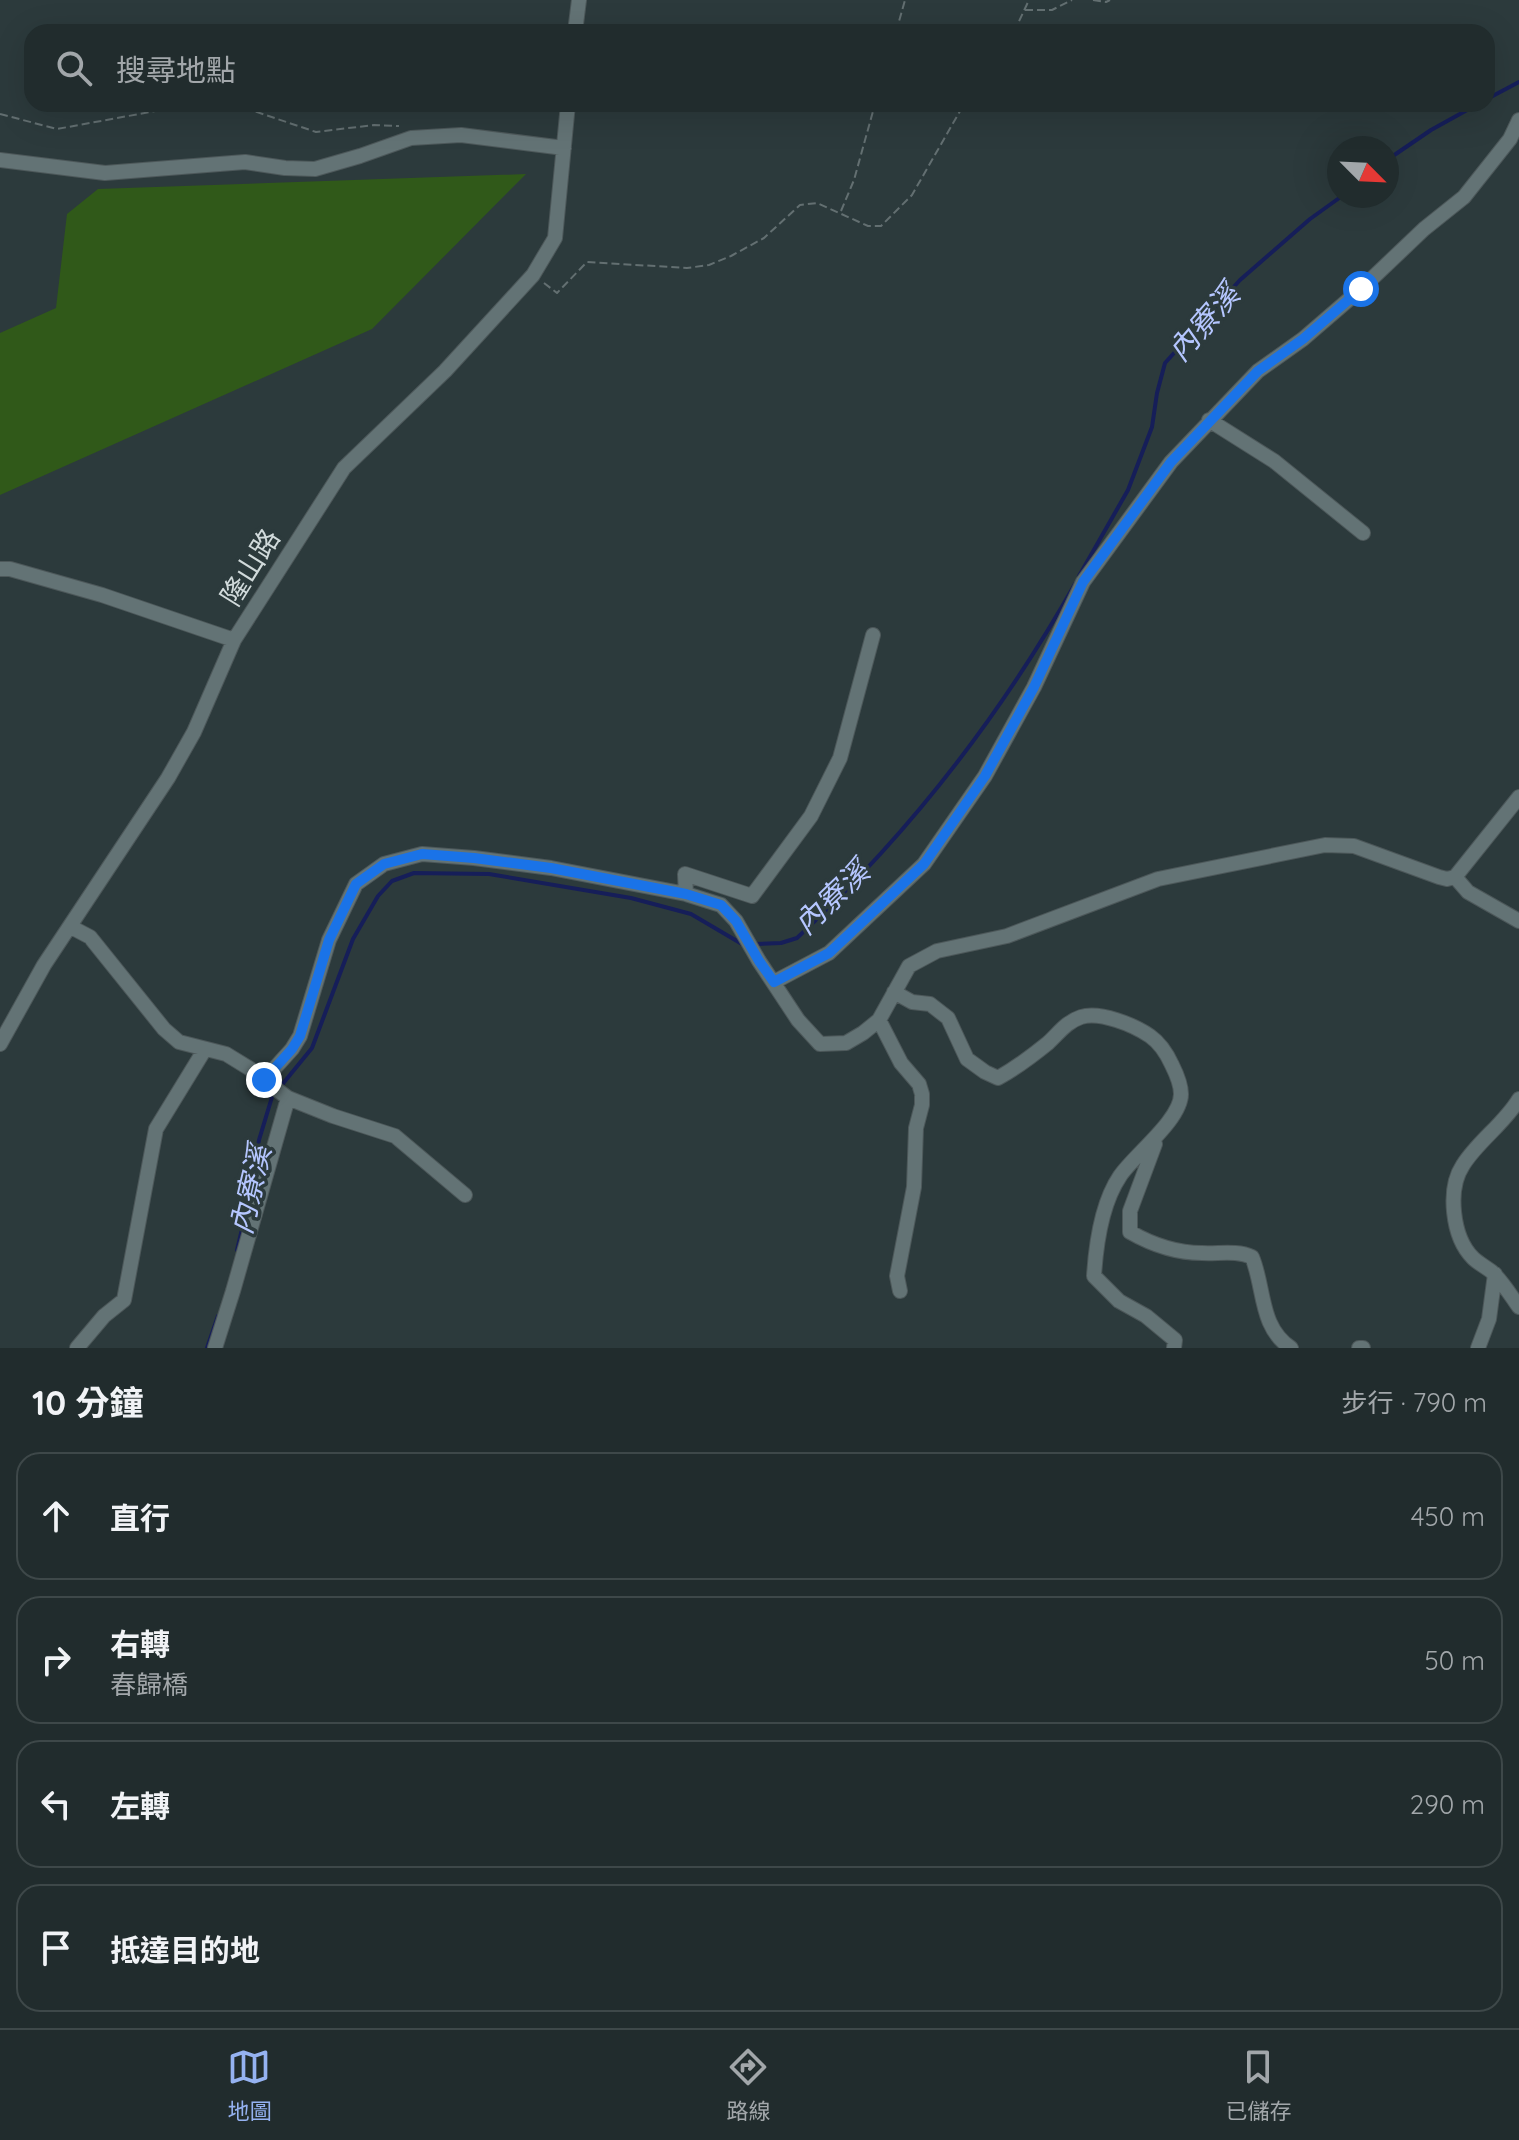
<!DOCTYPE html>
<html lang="zh-TW">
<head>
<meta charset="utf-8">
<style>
  :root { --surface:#212c2d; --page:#293435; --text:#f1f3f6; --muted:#a2a7aa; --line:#3e4849; --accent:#95b2f1 }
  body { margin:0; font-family:Quicksand,"Noto Sans TC",sans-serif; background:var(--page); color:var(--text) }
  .compass { position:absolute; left:1327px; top:136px; width:72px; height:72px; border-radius:50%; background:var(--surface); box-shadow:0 8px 32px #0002; rotate:114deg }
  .stop { position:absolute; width:24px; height:24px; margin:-18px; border:6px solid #1a73e8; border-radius:50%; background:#fff }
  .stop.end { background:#1a73e8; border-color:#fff; box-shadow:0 2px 8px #0008 }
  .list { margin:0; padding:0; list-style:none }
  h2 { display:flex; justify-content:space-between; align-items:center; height:104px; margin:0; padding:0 32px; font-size:34px }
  h2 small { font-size:26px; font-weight:400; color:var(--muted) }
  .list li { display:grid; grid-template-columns:52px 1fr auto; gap:24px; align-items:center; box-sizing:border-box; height:128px; margin:0 16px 16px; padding:0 16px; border:2px solid var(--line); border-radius:24px }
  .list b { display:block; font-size:30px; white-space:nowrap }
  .list p { margin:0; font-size:26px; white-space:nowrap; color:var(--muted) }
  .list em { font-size:26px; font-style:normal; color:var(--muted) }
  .icon { flex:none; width:44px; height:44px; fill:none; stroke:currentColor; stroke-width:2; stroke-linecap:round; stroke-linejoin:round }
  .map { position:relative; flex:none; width:1519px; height:1348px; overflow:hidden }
  .search { position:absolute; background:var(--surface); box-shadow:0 8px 32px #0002; left:24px; right:24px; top:24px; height:88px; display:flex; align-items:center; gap:20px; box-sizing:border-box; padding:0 28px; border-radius:24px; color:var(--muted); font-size:30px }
  .sheet { height:680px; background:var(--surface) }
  nav { display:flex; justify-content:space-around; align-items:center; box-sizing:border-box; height:112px; border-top:2px solid var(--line); background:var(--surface); font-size:22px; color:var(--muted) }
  nav a { display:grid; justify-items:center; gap:4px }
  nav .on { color:var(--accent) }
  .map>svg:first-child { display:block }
  .green { fill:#305919 }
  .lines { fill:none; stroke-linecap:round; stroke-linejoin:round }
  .stream { stroke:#161e59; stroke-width:4 }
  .minor-casing { stroke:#4d585a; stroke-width:16 }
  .path { stroke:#636f71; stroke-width:2; stroke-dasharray:8 4; stroke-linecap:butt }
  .minor { stroke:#637375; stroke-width:14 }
  .route { stroke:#1a73e8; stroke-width:10 }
  .labels { text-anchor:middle; stroke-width:7; stroke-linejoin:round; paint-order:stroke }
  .street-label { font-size:28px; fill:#d1dadb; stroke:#2c3a3c }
  .water-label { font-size:30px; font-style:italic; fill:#b5c6ff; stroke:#2c3a3c }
</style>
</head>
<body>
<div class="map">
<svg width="1519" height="1348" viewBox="0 0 1519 1348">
  <rect width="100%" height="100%" fill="#2c3a3c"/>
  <path class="green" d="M526 174 372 329 0 495V333L56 308 67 214 98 189Z"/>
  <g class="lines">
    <path class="stream" d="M1487 99 1519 82
      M1387 160 1431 130 1478 104
      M1079 576 1128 490 1152 427 1157 393 1165 363 1240 280 1310 219 1342 196
      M755 944 781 943 797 938C907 836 1001 715 1075 584
      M237 1250 248 1204 259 1140 272 1097 312 1048 353 939 378 896 392 881 414 873 489 874 631 898 691 914 742 944
      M207 1348 218 1316"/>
    <defs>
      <path id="minor" d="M575 32 579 0
        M0 160 105 173 245 162 285 168 315 169 360 156 411 138 461 135 564 148
        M1209 420 1274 461 1363 533
        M0 569H10L102 595 234 640
        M1455 877 1468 892 1519 921
        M686 894 685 874 752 896 811 816 840 758 873 635
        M71 927 90 937 164 1029 179 1042 226 1054 252 1070 264 1080 292 1049 300 1036 329 940 356 884 384 864 422 854 474 858 551 868 686 894 721 905 736 921 759 961 798 1020 820 1044 846 1043 863 1033 879 1020 909 966 937 951 1007 936 1158 879 1325 845 1354 846 1439 877 1447 879 1455 877 1519 797
        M774 982 829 953 924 864 985 776 1034 687 1083 582 1171 462 1258 371 1303 339 1361 289 1424 229 1464 197 1510 139 1519 120
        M894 992 912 1002 930 1004 948 1018 967 1059 985 1072 998 1078C1016 1068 1032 1056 1048 1043 1059 1033 1066 1022 1081 1017 1100 1011 1134 1025 1150 1036 1160 1043 1167 1054 1172 1065 1176 1073 1181 1084 1181 1094 1181 1120 1134 1155 1120 1176 1101 1204 1096 1244 1094 1276L1119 1301 1146 1316 1175 1340 1174 1348
        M879 1020 901 1063 919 1084 922 1094V1105L916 1128 914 1187 897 1276 900 1291
        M0 1044 44 965 168 778 194 732 234 640 344 468 445 371 533 275 555 238 568 104
        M264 1080 288 1098 333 1116 395 1136 465 1195
        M1519 1099C1504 1124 1478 1141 1463 1165 1447 1189 1452 1237 1473 1258 1478 1263 1486 1267 1492 1272 1503 1282 1511 1296 1519 1307
        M1155 1144 1130 1211V1232C1151 1244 1177 1253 1202 1253 1218 1254 1237 1250 1252 1257 1265 1288 1259 1327 1291 1348
        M77 1348 104 1316 124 1300 156 1129 205 1049
        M215 1348 233 1291 288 1098
        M1359 1348H1363
        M1478 1348 1489 1319 1495 1274"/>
    </defs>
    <use href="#minor" class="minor-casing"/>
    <path class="path" d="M1093 0 1106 2 1110 0
      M1025 10H1052L1072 0
      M896 32 905 0
      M1014 32 1029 0
      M233 104 316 132 374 125 399 126
      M0 114 57 129 194 104
      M841 211 854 180 875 104
      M544 283 557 293 587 262 687 268 709 265 731 256 764 238 800 205 817 203 868 226H881L912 195 964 104"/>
    <use href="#minor" class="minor"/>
  </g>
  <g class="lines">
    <path class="route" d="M264 1080 292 1049 300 1036 329 940 356 884 384 864 422 854 474 858 551 868 686 894 721 905 736 921 759 961 774 982 829 953 924 864 985 776 1034 687 1083 582 1171 462 1258 371 1303 339 1361 289"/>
  </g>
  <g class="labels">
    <g class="street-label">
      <text transform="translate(250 567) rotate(-58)" y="10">隆山路</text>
    </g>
    <g class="water-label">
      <text transform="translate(1204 323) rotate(-49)" y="10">內寮溪</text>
      <text transform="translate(832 898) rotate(-44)" y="10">內寮溪</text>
      <text transform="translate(251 1190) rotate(-77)" y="10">內寮溪</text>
    </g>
  </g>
</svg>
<svg class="compass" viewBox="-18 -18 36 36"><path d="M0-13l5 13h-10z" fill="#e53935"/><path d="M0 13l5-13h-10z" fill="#a2a7aa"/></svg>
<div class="stop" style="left:1361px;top:289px"></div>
<div class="stop end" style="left:264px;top:1080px"></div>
<div class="search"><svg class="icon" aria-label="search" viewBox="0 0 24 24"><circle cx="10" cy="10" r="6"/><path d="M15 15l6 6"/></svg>搜尋地點</div>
</div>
<section class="sheet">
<h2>10 分鐘<small>步行 · 790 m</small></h2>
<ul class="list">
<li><svg class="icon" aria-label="ahead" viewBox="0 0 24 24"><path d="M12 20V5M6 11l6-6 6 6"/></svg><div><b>直行</b></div><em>450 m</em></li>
<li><svg class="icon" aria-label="right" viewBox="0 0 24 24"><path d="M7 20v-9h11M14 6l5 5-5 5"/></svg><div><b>右轉</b><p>春歸橋</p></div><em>50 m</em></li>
<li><svg class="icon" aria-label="left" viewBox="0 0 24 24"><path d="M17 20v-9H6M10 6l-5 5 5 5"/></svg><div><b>左轉</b></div><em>290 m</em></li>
<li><svg class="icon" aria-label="arrive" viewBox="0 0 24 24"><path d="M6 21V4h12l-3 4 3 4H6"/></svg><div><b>抵達目的地</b></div></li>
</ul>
</section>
<nav>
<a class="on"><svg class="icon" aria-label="map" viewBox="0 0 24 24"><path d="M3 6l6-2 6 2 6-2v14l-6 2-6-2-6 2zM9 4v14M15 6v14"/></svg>地圖</a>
<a><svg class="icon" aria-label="directions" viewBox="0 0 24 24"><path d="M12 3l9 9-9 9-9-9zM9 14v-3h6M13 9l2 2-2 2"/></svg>路線</a>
<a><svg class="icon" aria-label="saved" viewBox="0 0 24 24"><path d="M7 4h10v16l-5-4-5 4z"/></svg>已儲存</a>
</nav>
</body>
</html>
